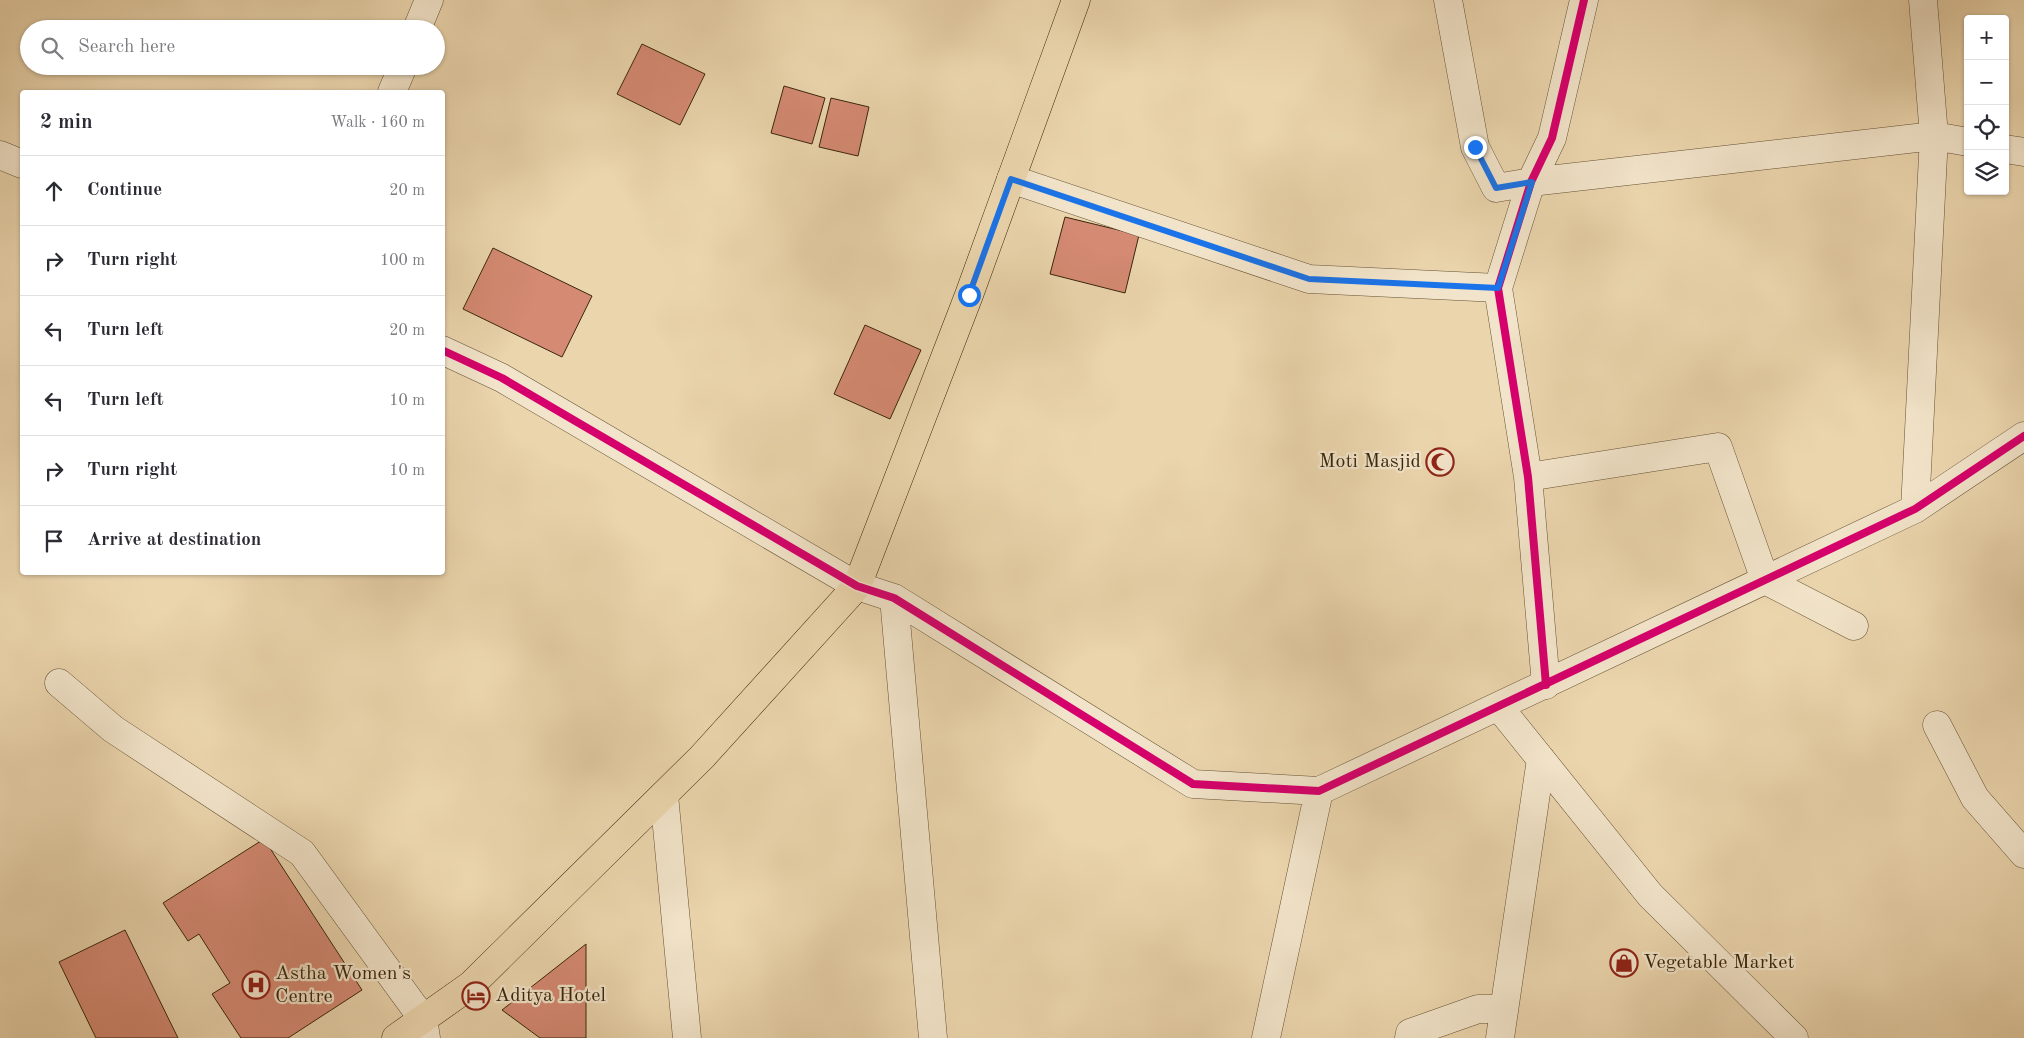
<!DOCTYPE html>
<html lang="en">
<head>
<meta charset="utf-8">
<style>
  body { margin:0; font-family:"Old Standard TT",serif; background:#f7f7f7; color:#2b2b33 }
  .controls { position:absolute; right:15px; top:15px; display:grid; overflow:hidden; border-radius:5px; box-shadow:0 1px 4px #0004 }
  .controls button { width:45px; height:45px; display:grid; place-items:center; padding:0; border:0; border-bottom:1px solid #e1e1e2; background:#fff; color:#2b2b33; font:25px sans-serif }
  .stop { position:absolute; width:15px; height:15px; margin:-11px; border:4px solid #1a73e8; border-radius:50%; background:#fff }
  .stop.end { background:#1a73e8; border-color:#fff; box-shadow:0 1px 5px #0008 }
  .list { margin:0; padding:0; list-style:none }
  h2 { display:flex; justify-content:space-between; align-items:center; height:65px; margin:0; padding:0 20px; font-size:21px }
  h2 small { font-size:16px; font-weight:400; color:#7c7c81 }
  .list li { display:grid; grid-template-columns:32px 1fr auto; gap:15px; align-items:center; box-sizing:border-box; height:70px; padding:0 20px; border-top:1px solid #e1e1e2 }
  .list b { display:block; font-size:19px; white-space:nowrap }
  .list em { font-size:16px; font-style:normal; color:#7c7c81 }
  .icon { flex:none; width:28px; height:28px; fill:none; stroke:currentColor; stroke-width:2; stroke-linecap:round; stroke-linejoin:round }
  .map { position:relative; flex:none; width:2024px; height:1038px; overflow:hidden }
  .search { position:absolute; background:#fff; box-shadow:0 1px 4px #0004; left:20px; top:20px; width:425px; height:55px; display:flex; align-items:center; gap:12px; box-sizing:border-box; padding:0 18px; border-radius:28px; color:#7c7c81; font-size:19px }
  .panel { position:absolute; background:#fff; box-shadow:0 1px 4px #0004; left:20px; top:90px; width:425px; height:485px; border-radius:5px }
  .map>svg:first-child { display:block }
  .building { fill:#d58a73; stroke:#38260b }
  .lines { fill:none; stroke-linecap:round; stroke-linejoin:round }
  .minor-casing { stroke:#655234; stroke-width:29 }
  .major-casing { stroke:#38260b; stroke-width:29 }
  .minor { stroke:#f2e4ca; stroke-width:28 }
  .major { stroke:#ebd5ad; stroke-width:28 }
  .cycleway-casing { stroke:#f2e4ca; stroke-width:11 }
  .cycleway { stroke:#d6006c; stroke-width:8 }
  .route { stroke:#1a73e8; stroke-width:6 }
  .labels { text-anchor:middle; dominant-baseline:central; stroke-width:4.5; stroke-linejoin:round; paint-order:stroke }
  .poi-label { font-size:20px; fill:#38260b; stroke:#f2e4ca; text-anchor:start }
</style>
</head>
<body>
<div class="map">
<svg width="2024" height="1038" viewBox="0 0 2024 1038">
  <rect width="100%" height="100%" fill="#ebd5ad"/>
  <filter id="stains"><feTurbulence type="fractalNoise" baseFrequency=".004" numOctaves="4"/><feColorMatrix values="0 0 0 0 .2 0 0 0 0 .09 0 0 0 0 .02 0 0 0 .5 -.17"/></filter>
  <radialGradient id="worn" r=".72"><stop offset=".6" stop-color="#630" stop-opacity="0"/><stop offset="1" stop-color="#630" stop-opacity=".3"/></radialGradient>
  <path class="building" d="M642,44L705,74L680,125L617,94Z
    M784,86L825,98L812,144L771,133Z
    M831,98L869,107L858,156L819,147Z
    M1065,217L1139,235L1125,293L1050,274Z
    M493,248L592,296L562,357L463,309Z
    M865,325L921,350L890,419L834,394Z
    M264,839L362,990L288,1038H241L212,994L230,983L199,934L188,941L163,903Z
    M125,930L178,1038H96L59,962Z
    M586,944V1038H540L502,1010Z"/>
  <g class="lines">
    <g class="minor-casing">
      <path id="minor" d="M1448,0L1475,147L1496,188L1531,182L1934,136L1968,142
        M417,29L429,0
        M392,92L403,66
        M2005,149L2024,152
        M0,155L22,164
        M1011,179L1309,279L1498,288
        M442,350L502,378L857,586L894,598L1193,784L1319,791L1915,509L2024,436
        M1528,477L1718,447L1765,580L1854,626
        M1915,509L1934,136L1923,0
        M894,598L933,1038
        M59,683L113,729L302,853L423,1019L426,1038
        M1546,685L1528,477L1498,288L1531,182L1552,138L1584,0
        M1499,707L1650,895L1794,1038
        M1937,725L1975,798L2024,854
        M664,795L687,1038
        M1266,1038L1319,791
        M1409,1038L1410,1033L1478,1009H1504
        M1500,1038L1541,759"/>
    </g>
    <g class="major-casing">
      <path id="major" d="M396,1038L471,985L702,757L857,586L969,295L1076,0"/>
    </g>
    <use href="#minor" class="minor"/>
    <use href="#major" class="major"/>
    <g class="cycleway-casing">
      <path id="cycleway" d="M442,350L502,378L857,586L894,598L1193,784L1319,791L1915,509L2024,436
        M1546,685L1528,477L1498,288L1531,182L1552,138L1584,0"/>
    </g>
    <use href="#cycleway" class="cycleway"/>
  </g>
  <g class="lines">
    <path class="route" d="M969,295L1011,179L1309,279L1498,288L1532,182L1496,188L1475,147"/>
  </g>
  <defs>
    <g id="mosque-ring" transform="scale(1.4375)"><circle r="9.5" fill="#f2e4ca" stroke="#8f2418" stroke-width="1.5"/><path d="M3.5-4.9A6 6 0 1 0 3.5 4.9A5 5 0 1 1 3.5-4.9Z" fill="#8f2418"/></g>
    <g id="shop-ring" transform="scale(1.4375)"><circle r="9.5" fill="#f2e4ca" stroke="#8f2418" stroke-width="1.5"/><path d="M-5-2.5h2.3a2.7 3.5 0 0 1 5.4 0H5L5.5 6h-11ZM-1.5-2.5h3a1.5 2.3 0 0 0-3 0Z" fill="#8f2418"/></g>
    <g id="hospital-ring" transform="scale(1.4375)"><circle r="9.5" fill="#f2e4ca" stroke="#8f2418" stroke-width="1.5"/><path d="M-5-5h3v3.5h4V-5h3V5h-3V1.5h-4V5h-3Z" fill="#8f2418"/></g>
    <g id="hotel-ring" transform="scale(1.4375)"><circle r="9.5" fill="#f2e4ca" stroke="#8f2418" stroke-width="1.5"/><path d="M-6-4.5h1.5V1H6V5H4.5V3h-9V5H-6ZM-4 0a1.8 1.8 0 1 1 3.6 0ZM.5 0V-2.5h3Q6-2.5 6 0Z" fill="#8f2418"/></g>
  </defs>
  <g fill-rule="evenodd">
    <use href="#mosque-ring" x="1440" y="462"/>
    <use href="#shop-ring" x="1624" y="963"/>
    <use href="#hospital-ring" x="256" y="985"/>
    <use href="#hotel-ring" x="476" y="996"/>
  </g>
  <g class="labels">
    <g class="poi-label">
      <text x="1421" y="462" text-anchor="end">Moti Masjid</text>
      <text x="1643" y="963">Vegetable Market</text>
      <text x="275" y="974">Astha Women's<tspan x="275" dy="23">Centre</tspan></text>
      <text x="495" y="996">Aditya Hotel</text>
    </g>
  </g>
  <rect width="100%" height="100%" filter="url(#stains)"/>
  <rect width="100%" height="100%" fill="url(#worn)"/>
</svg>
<div class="controls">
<button>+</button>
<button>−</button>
<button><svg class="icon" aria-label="locate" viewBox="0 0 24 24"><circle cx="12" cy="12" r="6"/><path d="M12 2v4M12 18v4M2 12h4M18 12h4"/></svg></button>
<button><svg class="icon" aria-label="layers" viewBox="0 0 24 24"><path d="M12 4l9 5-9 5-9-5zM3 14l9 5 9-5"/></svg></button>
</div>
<div class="stop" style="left:969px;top:295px"></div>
<div class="stop end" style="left:1475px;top:147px"></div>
<div class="search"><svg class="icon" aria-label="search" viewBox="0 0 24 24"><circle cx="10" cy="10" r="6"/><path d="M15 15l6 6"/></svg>Search here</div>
<section class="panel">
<h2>2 min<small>Walk · 160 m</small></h2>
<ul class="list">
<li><svg class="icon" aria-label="ahead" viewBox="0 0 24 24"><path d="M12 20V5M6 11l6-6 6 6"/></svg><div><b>Continue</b></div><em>20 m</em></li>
<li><svg class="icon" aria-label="right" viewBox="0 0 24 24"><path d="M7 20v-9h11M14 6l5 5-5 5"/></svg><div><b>Turn right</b></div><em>100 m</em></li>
<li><svg class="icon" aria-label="left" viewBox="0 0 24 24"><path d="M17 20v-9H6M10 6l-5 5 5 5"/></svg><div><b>Turn left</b></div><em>20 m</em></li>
<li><svg class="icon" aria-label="left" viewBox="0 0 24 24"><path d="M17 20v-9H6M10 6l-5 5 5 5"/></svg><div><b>Turn left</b></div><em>10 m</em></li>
<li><svg class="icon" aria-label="right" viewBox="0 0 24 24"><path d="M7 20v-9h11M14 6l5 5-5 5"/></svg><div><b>Turn right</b></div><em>10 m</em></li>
<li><svg class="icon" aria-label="arrive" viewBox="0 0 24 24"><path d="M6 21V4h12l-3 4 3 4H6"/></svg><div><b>Arrive at destination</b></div></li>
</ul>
</section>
</div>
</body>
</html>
